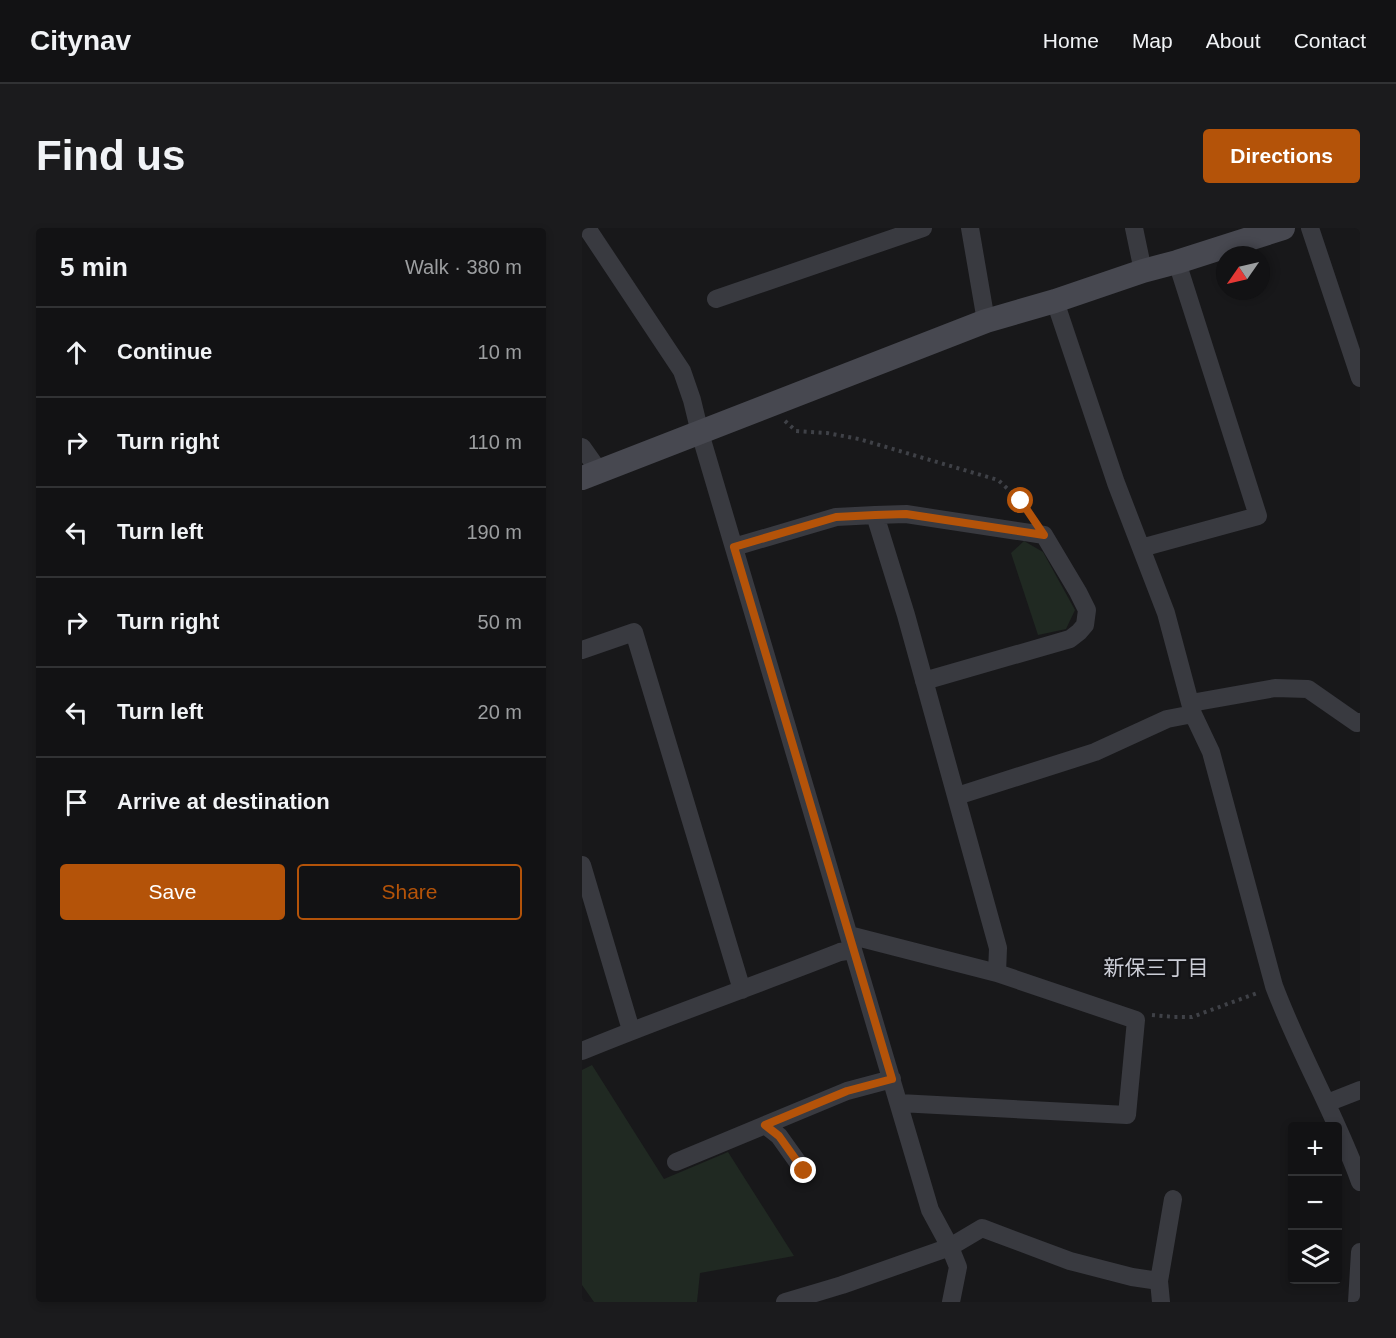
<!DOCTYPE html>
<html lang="en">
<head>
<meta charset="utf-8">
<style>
  body { margin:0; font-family:Arial,"Noto Sans JP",sans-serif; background:#1b1b1d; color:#f1f3f6 }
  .controls { position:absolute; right:18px; bottom:18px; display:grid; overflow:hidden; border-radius:6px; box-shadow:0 3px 9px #0003 }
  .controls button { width:54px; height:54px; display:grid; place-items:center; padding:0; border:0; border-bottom:2px solid #313234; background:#121214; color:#f1f3f6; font:30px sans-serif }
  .compass { position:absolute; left:634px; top:18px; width:54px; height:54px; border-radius:50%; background:#121214; box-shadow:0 3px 9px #0003; rotate:236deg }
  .stop { position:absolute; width:18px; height:18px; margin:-14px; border:4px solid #b45309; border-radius:50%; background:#fff }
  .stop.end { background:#b45309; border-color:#fff; box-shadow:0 2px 6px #0008 }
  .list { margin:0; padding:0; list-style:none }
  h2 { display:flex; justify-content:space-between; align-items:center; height:78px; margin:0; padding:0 24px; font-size:26px }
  h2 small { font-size:20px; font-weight:400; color:#9c9ea0 }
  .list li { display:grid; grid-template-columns:39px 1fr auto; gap:18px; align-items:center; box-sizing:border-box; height:90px; padding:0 24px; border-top:2px solid #313234 }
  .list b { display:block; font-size:22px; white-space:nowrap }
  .list em { font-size:20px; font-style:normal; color:#9c9ea0 }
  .actions { display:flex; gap:12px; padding:18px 24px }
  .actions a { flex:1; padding:14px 0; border:2px solid #b45309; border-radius:6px; text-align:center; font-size:21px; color:#b45309 }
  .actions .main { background:#b45309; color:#fff }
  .icon { flex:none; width:33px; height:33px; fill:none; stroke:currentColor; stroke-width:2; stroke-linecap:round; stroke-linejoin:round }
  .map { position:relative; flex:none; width:778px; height:1074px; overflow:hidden; border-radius:6px }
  header { display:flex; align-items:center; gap:36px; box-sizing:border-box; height:84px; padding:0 30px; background:#121214; border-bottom:2px solid #313234 }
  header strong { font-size:28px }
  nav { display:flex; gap:33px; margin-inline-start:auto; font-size:21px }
  .intro { display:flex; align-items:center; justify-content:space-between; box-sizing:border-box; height:144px; padding:0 36px }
  h1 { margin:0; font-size:42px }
  .button { padding:15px 27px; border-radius:6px; background:#b45309; color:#fff; font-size:21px; font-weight:700 }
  main { display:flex; gap:36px; padding:0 36px }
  aside { flex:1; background:#121214; border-radius:6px; box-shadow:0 3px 9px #0003 }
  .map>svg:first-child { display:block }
  .green { fill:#202922 }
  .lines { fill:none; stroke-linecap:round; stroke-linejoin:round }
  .path { stroke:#3f4147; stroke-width:4; stroke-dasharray:3 4.5; stroke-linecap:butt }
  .street { stroke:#393a40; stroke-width:18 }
  .secondary { stroke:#474850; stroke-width:24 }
  .route { stroke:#b45309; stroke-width:8 }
  .labels { text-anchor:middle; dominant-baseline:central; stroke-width:4.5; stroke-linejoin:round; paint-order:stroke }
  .neighbourhood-label { font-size:21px; fill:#cbcdd6; stroke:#131316 }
</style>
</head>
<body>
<header>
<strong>Citynav</strong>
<nav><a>Home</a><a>Map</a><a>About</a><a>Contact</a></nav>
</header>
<div class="intro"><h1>Find us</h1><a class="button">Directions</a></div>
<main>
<aside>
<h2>5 min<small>Walk · 380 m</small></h2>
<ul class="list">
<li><svg class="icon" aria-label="ahead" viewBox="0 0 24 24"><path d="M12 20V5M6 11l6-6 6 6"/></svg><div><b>Continue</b></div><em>10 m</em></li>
<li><svg class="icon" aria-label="right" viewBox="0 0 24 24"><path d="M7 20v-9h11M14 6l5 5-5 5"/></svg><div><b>Turn right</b></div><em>110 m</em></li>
<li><svg class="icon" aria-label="left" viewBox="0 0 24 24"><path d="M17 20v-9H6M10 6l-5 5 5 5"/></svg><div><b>Turn left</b></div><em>190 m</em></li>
<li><svg class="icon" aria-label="right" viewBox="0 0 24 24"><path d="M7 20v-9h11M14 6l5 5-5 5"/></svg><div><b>Turn right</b></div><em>50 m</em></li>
<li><svg class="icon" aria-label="left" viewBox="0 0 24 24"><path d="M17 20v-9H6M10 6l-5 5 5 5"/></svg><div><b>Turn left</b></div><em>20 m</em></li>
<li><svg class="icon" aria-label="arrive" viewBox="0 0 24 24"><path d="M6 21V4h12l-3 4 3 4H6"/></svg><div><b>Arrive at destination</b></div></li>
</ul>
<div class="actions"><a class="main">Save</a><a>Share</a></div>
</aside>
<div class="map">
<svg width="778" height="1074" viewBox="0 0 778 1074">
  <rect width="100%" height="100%" fill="#18181a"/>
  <path class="green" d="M442,313L461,324L493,382L484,401L456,407L429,325Z
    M10,837L82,951L146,924L212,1028L118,1045L115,1074H12L0,1057V842Z"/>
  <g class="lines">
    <path class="path" d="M203,193L214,203L245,205L277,211L416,252L439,273L448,286
      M570,787L592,789H610L678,764"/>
    <path class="street" d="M5,0L100,143L110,172L118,205L348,982L368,1019L376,1039L369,1074
      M388,0L404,93
      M552,0L561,43
      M728,0L778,150
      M134,71L341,0
      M473,73L534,255L584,385L611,486L629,524L692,758C717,825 754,887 778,954
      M0,219L17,243
      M293,287L324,286L462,307L496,364L505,382L503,397L497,404L488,411L342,453
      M152,319L254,289L293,287L324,387L416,720L415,745
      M559,320L676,288L595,34
      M0,422L52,404L160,762
      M609,475L693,460L726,461L775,495L778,494
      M375,568L513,524L585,491L611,486
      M0,637L49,802
      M267,707L415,745L554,792L545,887L317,875
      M0,823C85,788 172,758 258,724L271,722
      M745,875L778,862
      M183,897L197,908L222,943
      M94,934L265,863L310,851
      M577,1053L591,971
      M203,1074L260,1057L368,1019L400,1000L488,1033L550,1049L577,1053L579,1074
      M775,1074L778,1024"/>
    <path class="secondary" d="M0,250L404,93L473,73L561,43L595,34L701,0"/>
  </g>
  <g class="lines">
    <path class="route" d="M222,943L197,908L183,897L265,863L310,851L152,319L254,289L293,287L324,286L462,307L439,273"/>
  </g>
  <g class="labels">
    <g class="neighbourhood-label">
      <text x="574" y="739">新保三丁目</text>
    </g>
  </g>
</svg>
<div class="controls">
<button>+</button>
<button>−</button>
<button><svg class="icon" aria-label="layers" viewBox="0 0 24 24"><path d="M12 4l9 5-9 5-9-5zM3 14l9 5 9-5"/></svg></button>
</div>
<svg class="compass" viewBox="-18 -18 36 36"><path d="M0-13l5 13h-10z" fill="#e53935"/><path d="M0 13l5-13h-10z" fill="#9c9ea0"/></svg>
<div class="stop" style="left:439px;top:273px"></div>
<div class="stop end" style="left:222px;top:943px"></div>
</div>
</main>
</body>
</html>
